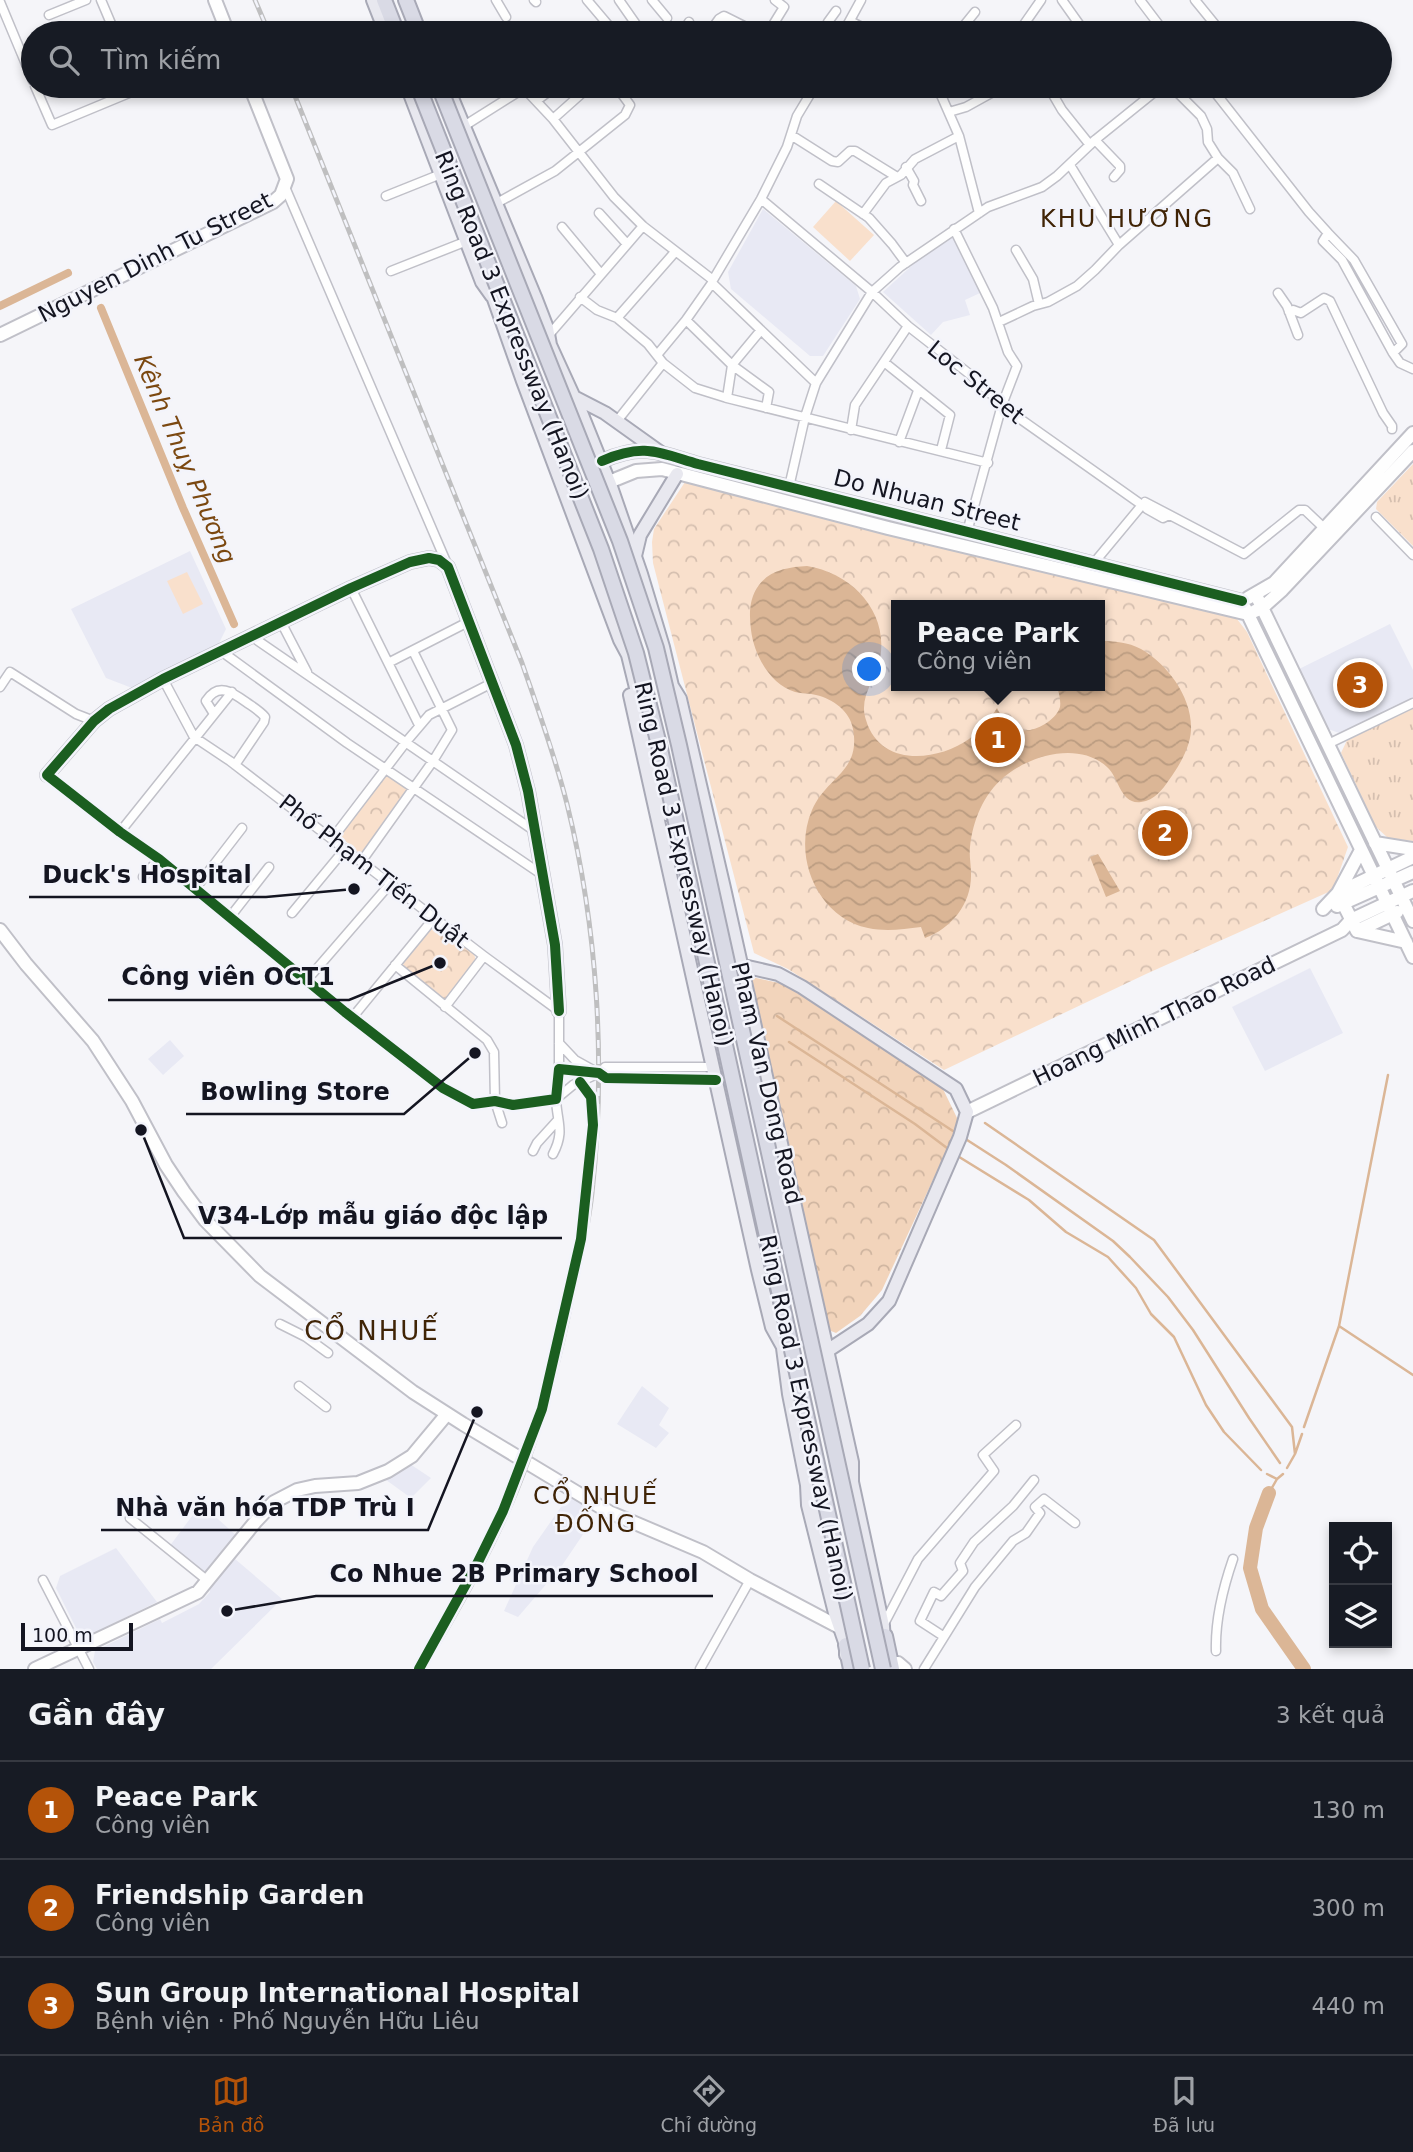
<!DOCTYPE html>
<html lang="vi">
<head>
<meta charset="utf-8">
<style>
  body { margin:0; font-family:"DejaVu Sans",sans-serif; background:#242831; color:#f1f3f6 }
  .controls { position:absolute; right:21px; bottom:21px; display:grid; overflow:hidden; border-radius:0px; box-shadow:0 4px 10px #0003 }
  .controls button { width:63px; height:63px; display:grid; place-items:center; padding:0; border:0; border-bottom:2px solid #363941; background:#171b24; color:#f1f3f6; font:35px sans-serif }
  .scale { position:absolute; left:21px; bottom:18px; width:112px; box-sizing:border-box; padding-left:7px; border:4px solid #141521; border-top:0; font-size:19px; line-height:24px; white-space:nowrap; color:#141521; -webkit-text-stroke:5px #f3f4fb; paint-order:stroke }
  .you { position:absolute; left:870px; top:670px; width:24px; height:24px; margin:-18px; border:5px solid #fff; border-radius:50%; background:#1a73e8; box-shadow:0 0 0 10px #1a73e833 }
  .badge { display:grid; place-items:center; width:46px; height:46px; border-radius:50%; background:#b45309; color:#fff; font-size:23px; font-weight:700 }
  .pin { position:absolute; translate:-50% -50%; border:4px solid #fff; box-shadow:0 2px 7px #0006 }
  .popup { position:absolute; left:891px; top:600px; width:214px; height:91px; box-sizing:border-box; display:grid; place-content:center; border-radius:0px; background:#171b24; filter:drop-shadow(0 2px 5px #0005); font-size:23px; white-space:nowrap; color:#9ea1a6 }
  .popup b { font-size:26px; color:#f1f3f6 }
  .popup::after { content:''; position:absolute; left:50%; top:100%; margin-left:-14px; border:14px solid transparent; border-top-color:#171b24 }
  .list { margin:0; padding:0; list-style:none }
  h2 { display:flex; justify-content:space-between; align-items:center; height:91px; margin:0; padding:0 28px; font-size:30px }
  h2 small { font-size:23px; font-weight:400; color:#9ea1a6 }
  .list li { display:grid; grid-template-columns:46px 1fr auto; gap:21px; align-items:center; box-sizing:border-box; height:98px; padding:0 28px; border-top:2px solid #363941 }
  .list b { display:block; font-size:26px; white-space:nowrap }
  .list p { margin:0; font-size:23px; white-space:nowrap; color:#9ea1a6 }
  .list em { font-size:23px; font-style:normal; color:#9ea1a6 }
  .icon { flex:none; width:38px; height:38px; fill:none; stroke:currentColor; stroke-width:2; stroke-linecap:round; stroke-linejoin:round }
  .map { position:relative; flex:none; width:1413px; height:1669px; overflow:hidden }
  .search { position:absolute; background:#171b24; box-shadow:0 4px 10px #0003; left:21px; right:21px; top:21px; height:77px; display:flex; align-items:center; gap:18px; box-sizing:border-box; padding:0 24px; border-radius:38px; color:#9ea1a6; font-size:26px }
  .sheet { height:385px; background:#171b24 }
  nav { display:flex; justify-content:space-around; align-items:center; box-sizing:border-box; height:98px; border-top:2px solid #363941; background:#171b24; font-size:19px; color:#9ea1a6 }
  nav a { display:grid; justify-items:center; gap:4px }
  nav .on { color:#b45309 }
  .map>svg:first-child { display:block }
  .built { fill:#e8e9f4 }
  .grass { fill:url(#grass-tufts) }
  .forest { fill:url(#forest-crowns) }
  .park { fill:url(#park-crowns); fill-rule:evenodd }
  .garden { fill:url(#garden-dots) }
  .pitch { fill:#f9e0cc }
  .water { fill:url(#water-waves) }
  .lines { fill:none; stroke-linecap:round; stroke-linejoin:round }
  .stream { stroke:#dbb696; stroke-width:2.5 }
  .canal { stroke:#dbb696; stroke-width:8 }
  .river { stroke:#dbb696; stroke-width:14 }
  .street-casing { stroke:#c0c0c8; stroke-width:11 }
  .secondary-casing { stroke:#c0c0c8; stroke-width:16 }
  .primary-casing { stroke:#a8a9b6; stroke-width:16 }
  .highway-casing { stroke:#a8a9b6; stroke-width:18 }
  .street { stroke:#fefefe; stroke-width:8 }
  .secondary { stroke:#fefefe; stroke-width:12 }
  .primary { stroke:#e8e8ef; stroke-width:12 }
  .highway { stroke:#d9dae5; stroke-width:14 }
  .rail-casing { stroke:#bfbfc0; stroke-width:5 }
  .rail { stroke:#f3f4fb; stroke-width:2.5; stroke-dasharray:8; stroke-linecap:butt }
  .highway-bridge-casing { stroke:#a8a9b6; stroke-width:18; stroke-linecap:butt }
  .highway-bridge { stroke:#d9dae5; stroke-width:14 }
  .cycleway-casing { stroke:#f3f4fb; stroke-width:15 }
  .cycleway { stroke:#1b5e20; stroke-width:10 }
  .labels { text-anchor:middle; dominant-baseline:central; stroke-width:5; stroke-linejoin:round; paint-order:stroke }
  .street-label { font-size:23px; fill:#141521; stroke:#f3f4fb }
  .neighbourhood-label { font-size:24px; letter-spacing:2px; fill:#402406; stroke:#f3f4fb }
  .water-label { font-size:24px; font-style:italic; fill:#7b4810; stroke:#f3f4fb }
  .quarter-label { font-size:26px; letter-spacing:2px; fill:#402406; stroke:#f3f4fb }
  .leader { fill:none; stroke:#141521; stroke-width:2.5 }
  .callout-dot { fill:#141521; stroke:#f3f4fb; stroke-width:2.5 }
  .callout-label { font-size:24px; text-anchor:middle; font-weight:bold; fill:#141521; stroke:#f3f4fb; stroke-width:5; stroke-linejoin:round; paint-order:stroke }
</style>
</head>
<body>
<div class="map">
<svg width="1413" height="1669" viewBox="0 0 1413 1669">
  <defs>
    <pattern id="grass-tufts" width="24" height="20" patternUnits="userSpaceOnUse" patternTransform="scale(1.75)"><rect width="24" height="20" fill="#f9e0cc"/><path d="M3 7l-1-3M5 7V3M7 7l1-3M15 17l-1-3M17 17v-4M19 17l1-3" fill="none" stroke="#d5bfaf"/></pattern>
    <pattern id="forest-crowns" width="20" height="18" patternUnits="userSpaceOnUse" patternTransform="scale(1.75)"><rect width="20" height="18" fill="#f2d4bb"/><path d="M2 6a3 3 0 1 1 6 0M12 15a3 3 0 1 1 6 0" fill="none" stroke="#cfb5a0"/></pattern>
    <pattern id="park-crowns" width="20" height="18" patternUnits="userSpaceOnUse" patternTransform="scale(1.75)"><rect width="20" height="18" fill="#f9e0cc"/><path d="M2 6a3 3 0 1 1 6 0M12 15a3 3 0 1 1 6 0" fill="none" stroke="#d5bfaf"/></pattern>
    <pattern id="garden-dots" width="8" height="8" patternUnits="userSpaceOnUse" patternTransform="scale(1.75)"><rect width="8" height="8" fill="#f9e0cc"/><path d="M2 2h.1M6 6h.1" fill="none" stroke="#d5bfaf" stroke-width="1.8" stroke-linecap="round"/></pattern>
    <pattern id="water-waves" width="16" height="10" patternUnits="userSpaceOnUse" patternTransform="scale(1.75)"><rect width="16" height="10" fill="#dbb696"/><path d="M0 5q4-4 8 0t8 0" fill="none" stroke="#bb9c81"/></pattern>
  </defs>
  <rect width="100%" height="100%" fill="#f5f5f9"/>
  <path class="built" d="M763,209L856,286L860,299L823,356H810L731,289L728,272Z
    M954,235L980,293L965,300L970,315L943,322L931,335L883,292L919,259Z
    M190,551L226,629L218,645L132,688L106,678L71,609Z
    M1390,624L1413,670V699L1342,734L1328,729L1299,669Z
    M1310,968L1343,1033L1265,1071L1232,1007Z
    M170,1040L184,1056L163,1075L148,1059Z
    M642,1386L669,1408L659,1425L669,1433L656,1448L617,1424Z
    M407,1462L431,1478L411,1498L382,1477Z
    M570,1494L591,1508L577,1527L584,1533L561,1567L518,1617L504,1611L533,1547Z
    M201,1504L237,1536L205,1576L169,1547Z
    M116,1548L157,1602L90,1635L77,1630L56,1588L60,1576Z
    M235,1559L282,1599L211,1669H97L93,1662L95,1651L160,1619L162,1623L199,1604L210,1592L209,1587Z"/>
  <path class="grass" d="M1413,464V546L1376,509L1377,502Z
    M1413,706V841L1388,838L1376,827L1341,753L1348,738Z"/>
  <path class="forest" d="M752,977L779,983L796,992L943,1089L958,1120L957,1128L882,1290L860,1316L836,1333L826,1329L750,978Z"/>
  <path class="park" d="M685,482L1237,619L1247,632L1348,847L1333,890L1146,974L944,1070L788,969L754,953L653,563L652,542L654,529ZM897,605H1100V686H897Z
    M386,772L410,788L361,855L339,835Z
    M435,926H439L474,953L476,962L446,999H441L404,968L403,964L430,927Z"/>
  <path class="garden" d="M1174,808C1177,823 1174,836 1178,852L1175,856L1152,843C1158,830 1159,813 1174,808Z"/>
  <path class="pitch" d="M836,201L874,235L850,261L813,227Z
    M187,572L203,604L183,614L167,581Z"/>
  <path class="water" d="M807,566C852,573 889,612 880,659C876,680 858,697 866,720C880,767 936,762 969,739C980,731 990,719 997,708C1007,729 1024,737 1045,724C1051,720 1058,714 1060,707C1061,701 1059,693 1057,686H1100V641C1114,641 1128,642 1141,649C1171,666 1199,707 1189,742C1185,756 1177,769 1169,780C1162,790 1155,800 1141,802C1120,805 1119,777 1107,767C1079,741 1030,755 1004,777C983,795 973,820 970,847C969,856 971,864 971,873C972,903 952,928 925,938L921,927C903,929 887,932 868,928C817,917 792,856 812,810C827,776 861,772 853,729C850,711 833,699 816,695C810,693 802,694 795,692C770,684 754,655 751,630C749,614 749,598 759,585C770,570 789,567 807,566Z
    M1098,854L1120,891L1106,897L1090,857Z"/>
  <g class="lines">
    <path class="stream" d="M777,1016L956,1133
      M789,1042L915,1124L951,1151
      M985,1123L1154,1240L1292,1427L1295,1454
      M964,1138L1006,1165L1113,1241L1130,1257L1168,1297L1193,1330L1249,1418L1280,1463
      M956,1155L1029,1200L1066,1232L1108,1257L1136,1288L1151,1314L1174,1337L1206,1405L1224,1432L1261,1470
      M1339,1326L1413,1375
      M1304,1427L1339,1326L1388,1075
      M1287,1468L1295,1454L1302,1434
      M1267,1474L1277,1479
      M1269,1493L1277,1479L1283,1474"/>
    <path class="canal" d="M0,306L68,273
      M101,308L183,508L234,624"/>
    <path class="river" d="M1269,1493L1256,1528L1250,1568L1262,1609L1304,1669"/>
    <g class="street-casing">
      <path id="street" d="M101,0L115,33
        M496,0L506,17
        M534,0L536,2
        M587,0L615,33
        M619,0L642,33
        M652,0L667,18
        M1062,0L1079,24
        M1140,0L1165,33
        M1195,0L1217,27
        M0,2L33,81
        M836,11L828,22L843,33
        M49,15L86,0
        M850,21L873,33
        M483,31L484,33
        M683,33L689,22
        M709,33L719,19L724,16L758,33
        M768,33L784,7L775,0
        M843,33L861,0
        M958,33L975,12
        M1018,33L1041,0
        M35,86L52,125L146,86
        M522,86L553,119L614,197L643,226L713,280
        M659,86L665,91L670,86
        M937,86L959,136L979,213
        M1048,86L1062,110L1090,145
        M1171,86L1201,116L1207,129L1208,142L1218,158L1233,173L1250,209
        M1210,86L1309,212L1328,233L1323,241L1342,260L1393,353L1400,363L1413,369
        M536,101L556,86
        M949,112L966,107L1004,86
        M553,119L590,86
        M464,126L526,87
        M791,135L832,161L838,162L850,151H855L897,177
        M1095,140L1120,166V170L1114,177
        M1070,165L1119,245
        M906,167L914,181L913,185L921,201
        M819,184L869,218L892,244L906,263
        M285,187L447,564
        M386,196L441,174
        M761,199L872,292L908,326L972,376L1009,411L1142,505L1093,564
        M495,204L555,171L625,115L630,105L619,90L622,86
        M599,213L627,244
        M863,214L886,183L901,175L915,159L959,136
        M562,227L601,274
        M954,229L993,308L1008,352L1017,366L1002,405L967,532
        M1328,233L1354,260L1402,344L1393,353
        M1016,250L1033,279L1039,304
        M391,271L467,241
        M713,280L761,199L787,147L797,116L815,86
        M713,280L712,283L816,383
        M1278,293L1287,306L1298,335
        M580,297L597,310L617,318L648,344L663,363L695,388L727,398L988,463
        M1289,312L1293,310L1301,313L1324,298L1330,301L1383,413L1392,426V429
        M617,318L675,252
        M686,320L732,365L769,392L766,408
        M999,322L1033,306L1048,302L1077,286L1095,270L1119,245L1218,158
        M548,336L643,226
        M657,355L686,320L712,283
        M884,362L950,415L941,450
        M727,398L732,365L761,330
        M617,421L663,363
        M851,430L855,405L908,326
        M899,442L918,391
        M789,487L805,417L816,383L872,292L900,267L988,207L1042,187L1057,176L1095,140L1162,86
        M1145,502L1244,554L1299,510H1305L1325,529
        M1147,509L1163,518L1169,515
        M1376,517L1413,555
        M351,588L419,725
        M281,622L307,672
        M251,636L536,832
        M221,651L347,743L544,876
        M390,662L470,621
        M163,679L194,737L230,761L484,956L559,1011V1069
        M0,687L10,672L76,714L94,721
        M214,714L206,701C218,682 232,692 246,702C253,707 260,711 265,717L264,722L235,765
        M1328,744L1413,703
        M47,775L120,832L159,859L345,1012L443,1088L473,1104L495,1101L513,1105L556,1099L559,1069L599,1073L606,1078L716,1080
        M120,832L232,692
        M332,839L406,742L429,715L492,683
        M361,862L433,761L452,730L413,651
        M143,877L159,859
        M195,889L242,828
        M292,913L345,849
        M230,917L269,867
        M395,965L487,1040L494,1052L495,1101L502,1123
        M307,980L390,884
        M445,1007L484,956
        M352,1018L434,918
        M559,1043L575,1060L593,1070
        M533,1151L537,1143L557,1121
        M553,1154C565,1131 557,1123 556,1099L573,1085L599,1073L605,1067H713
        M280,1324L306,1337L328,1353
        M299,1386L326,1407
        M130,1518L208,1581
        M43,1580L89,1669
        M883,1626L918,1559L994,1471L983,1455L1016,1425
        M943,1636L920,1621L934,1592L941,1596L963,1571L960,1563L974,1542L1013,1506L1034,1480
        M1216,1651C1215,1620 1223,1588 1233,1559
        M419,1669L477,1564L503,1511L542,1409L581,1239L593,1125L591,1097L580,1082
        M700,1669L750,1580
        M924,1669L975,1587L1013,1541L1026,1533L1040,1513L1035,1507L1044,1499L1075,1523"/>
    </g>
    <g class="secondary-casing">
      <path id="secondary" d="M215,0L228,33
        M0,335L273,202L281,195L287,179L250,86
        M602,461C643,443 657,452 698,464L1242,601
        M609,482L636,471L662,469L888,528L1248,614
        M1256,595L1413,921
        M1248,598L1274,583L1413,433
        M1245,608L1413,957
        M1255,611L1262,608L1282,590L1413,451
        M47,775L94,721L109,709L163,679L351,588L410,562L429,558L439,560L448,567L516,745L528,791L555,945L559,1011
        M1375,843L1413,849
        M1361,850L1338,893L1357,931L1406,942
        M1337,906L1413,872
        M1323,909L1338,893L1413,857
        M0,930L26,964L93,1041L132,1101L166,1165L184,1192L205,1220L260,1276L413,1392L463,1424L609,1512L703,1552L750,1580L839,1627
        M1357,931L1397,912
        M967,1112L1342,930L1351,920L1413,891
        M898,1663L905,1669
        M35,1669L198,1592L256,1521L274,1502L297,1490L315,1486L358,1483L388,1471L412,1456L447,1414"/>
    </g>
    <g class="primary-casing">
      <path id="primary" d="M373,0L386,33
        M407,86L482,282L492,296
        M447,86L535,297L547,328L550,345L582,415L611,487L641,574L663,647L672,686L680,699L724,888L852,1462V1482L883,1626L884,1643
        M491,281L494,299L523,381L620,640L628,655L667,814
        M574,397L605,413L661,453
        M635,556L640,535L677,474
        M630,695L758,1270L772,1327L782,1345
        M739,965L778,974L802,987L956,1089L967,1112L960,1137L889,1301L868,1324L827,1351
        M783,1326V1348L789,1394L807,1485L808,1505L835,1613L846,1645V1655
        M810,1491L817,1502L831,1560"/>
    </g>
    <g class="highway-casing">
      <path id="highway" d="M384,0L397,33
        M406,0L419,33
        M885,1636L892,1669
        M846,1645L851,1669"/>
    </g>
    <use href="#street" class="street"/>
    <use href="#secondary" class="secondary"/>
    <use href="#primary" class="primary"/>
    <use href="#highway" class="highway"/>
    <g class="rail-casing">
      <path id="rail" d="M255,0L269,33
        M291,86L522,663C538,709 555,756 567,804C598,929 606,1066 592,1193C588,1229 580,1263 572,1298C561,1353 547,1408 528,1461C502,1534 463,1603 423,1669"/>
    </g>
    <use href="#rail" class="rail"/>
    <g class="highway-bridge-casing">
      <path id="highway-bridge" d="M418,86L601,549L636,653L660,749L862,1669
        M439,86L620,541L656,648L679,745L883,1669"/>
    </g>
    <use href="#highway-bridge" class="highway-bridge"/>
    <g class="cycleway-casing">
      <path id="cycleway" d="M602,461C643,443 657,452 698,464L1242,601
        M559,1011L555,945L528,791L516,745L448,567L439,560L429,558L410,562L351,588L163,679L109,709L94,721L47,775L120,832L159,859L345,1012L443,1088L473,1104L495,1101L513,1105L556,1099L559,1069L599,1073L606,1078L716,1080
        M419,1669L477,1564L503,1511L542,1409L581,1239L593,1125L591,1097L580,1082"/>
    </g>
    <use href="#cycleway" class="cycleway"/>
  </g>
  <g class="labels">
    <g class="street-label">
      <text transform="translate(155 257) rotate(-27)">Nguyen Dinh Tu Street</text>
      <text transform="translate(512 325) rotate(68)">Ring Road 3 Expressway (Hanoi)</text>
      <text transform="translate(976 382) rotate(39)">Loc Street</text>
      <text transform="translate(927 500) rotate(14)">Do Nhuan Street</text>
      <text transform="translate(684 864) rotate(77)">Ring Road 3 Expressway (Hanoi)</text>
      <text transform="translate(374 871) rotate(38)">Phố Phạm Tiến Duật</text>
      <text transform="translate(1154 1021) rotate(-26)">Hoang Minh Thao Road</text>
      <text transform="translate(767 1083) rotate(77)">Pham Van Dong Road</text>
      <text transform="translate(806 1418) rotate(78)">Ring Road 3 Expressway (Hanoi)</text>
    </g>
    <g class="neighbourhood-label">
      <text x="1127" y="219">KHU HƯƠNG</text>
      <text x="596" y="1496">CỔ NHUẾ<tspan x="596" dy="28">ĐỐNG</tspan></text>
    </g>
    <g class="water-label">
      <text transform="translate(185 459) rotate(67)">Kênh Thuỵ Phương</text>
    </g>
    <g class="quarter-label">
      <text x="372" y="1331">CỔ NHUẾ</text>
    </g>
  </g>
  <path class="leader" d="M354 889L266 897H29M440 963L349 1000H108M475 1053L404 1114H186M141 1130L184 1238H562M477 1412L428 1530H101M227 1611L316 1596H713"/>
  <g class="callout-dot">
    <circle cx="354" cy="889" r="7"/>
    <circle cx="440" cy="963" r="7"/>
    <circle cx="475" cy="1053" r="7"/>
    <circle cx="141" cy="1130" r="7"/>
    <circle cx="477" cy="1412" r="7"/>
    <circle cx="227" cy="1611" r="7"/>
  </g>
  <g class="callout-label">
    <text x="147" y="883">Duck's Hospital</text>
    <text x="228" y="985">Công viên OCT1</text>
    <text x="295" y="1100">Bowling Store</text>
    <text x="373" y="1224">V34-Lớp mẫu giáo độc lập</text>
    <text x="265" y="1516">Nhà văn hóa TDP Trù I</text>
    <text x="514" y="1582">Co Nhue 2B Primary School</text>
  </g>
</svg>
<div class="controls">
<button><svg class="icon" aria-label="locate" viewBox="0 0 24 24"><circle cx="12" cy="12" r="6"/><path d="M12 2v4M12 18v4M2 12h4M18 12h4"/></svg></button>
<button><svg class="icon" aria-label="layers" viewBox="0 0 24 24"><path d="M12 4l9 5-9 5-9-5zM3 14l9 5 9-5"/></svg></button>
</div>
<div class="scale">100 m</div>
<div class="you"></div>
<div class="pin badge" style="left:998px;top:740px">1</div>
<div class="popup"><b>Peace Park</b>Công viên</div>
<div class="pin badge" style="left:1165px;top:833px">2</div>
<div class="pin badge" style="left:1360px;top:685px">3</div>
<div class="search"><svg class="icon" aria-label="search" viewBox="0 0 24 24"><circle cx="10" cy="10" r="6"/><path d="M15 15l6 6"/></svg>Tìm kiếm</div>
</div>
<section class="sheet">
<h2>Gần đây<small>3 kết quả</small></h2>
<ul class="list">
<li><span class="badge">1</span><div><b>Peace Park</b><p>Công viên</p></div><em>130 m</em></li>
<li><span class="badge">2</span><div><b>Friendship Garden</b><p>Công viên</p></div><em>300 m</em></li>
<li><span class="badge">3</span><div><b>Sun Group International Hospital</b><p>Bệnh viện · Phố Nguyễn Hữu Liêu</p></div><em>440 m</em></li>
</ul>
</section>
<nav>
<a class="on"><svg class="icon" aria-label="map" viewBox="0 0 24 24"><path d="M3 6l6-2 6 2 6-2v14l-6 2-6-2-6 2zM9 4v14M15 6v14"/></svg>Bản đồ</a>
<a><svg class="icon" aria-label="directions" viewBox="0 0 24 24"><path d="M12 3l9 9-9 9-9-9zM9 14v-3h6M13 9l2 2-2 2"/></svg>Chỉ đường</a>
<a><svg class="icon" aria-label="saved" viewBox="0 0 24 24"><path d="M7 4h10v16l-5-4-5 4z"/></svg>Đã lưu</a>
</nav>
</body>
</html>
